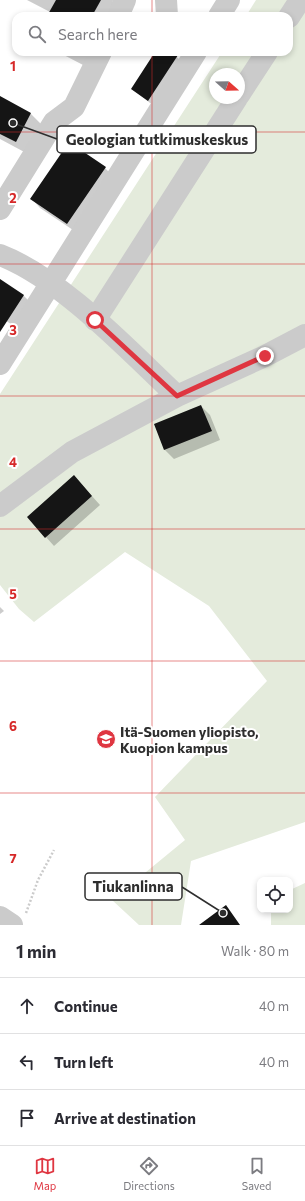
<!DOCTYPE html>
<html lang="en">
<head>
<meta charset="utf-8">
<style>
  body { margin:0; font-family:Commissioner,sans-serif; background:#f2f2f3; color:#2b2b33 }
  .controls { position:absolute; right:12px; bottom:12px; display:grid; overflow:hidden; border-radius:8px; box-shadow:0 2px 6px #0003 }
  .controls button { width:36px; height:36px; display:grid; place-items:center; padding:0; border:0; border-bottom:1px solid #e1e1e2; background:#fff; color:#2b2b33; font:20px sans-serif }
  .compass { position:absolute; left:209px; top:68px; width:36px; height:36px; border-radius:50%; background:#fff; box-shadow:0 2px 6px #0003; rotate:110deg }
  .stop { position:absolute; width:12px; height:12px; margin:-9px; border:3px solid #df3641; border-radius:50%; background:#fff }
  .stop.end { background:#df3641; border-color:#fff; box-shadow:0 1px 4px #0008 }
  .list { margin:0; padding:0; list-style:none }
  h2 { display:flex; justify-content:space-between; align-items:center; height:52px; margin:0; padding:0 16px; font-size:17px }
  h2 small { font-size:13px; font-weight:400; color:#7c7c81 }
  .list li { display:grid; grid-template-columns:26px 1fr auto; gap:12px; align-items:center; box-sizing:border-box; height:56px; padding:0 16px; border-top:1px solid #e1e1e2 }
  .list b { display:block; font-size:15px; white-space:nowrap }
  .list em { font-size:13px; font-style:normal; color:#7c7c81 }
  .icon { flex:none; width:22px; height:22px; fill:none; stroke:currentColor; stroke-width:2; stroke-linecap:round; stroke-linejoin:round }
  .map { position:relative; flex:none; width:305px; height:925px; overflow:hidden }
  .search { position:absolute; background:#fff; box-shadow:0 2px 6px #0003; left:12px; right:12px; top:12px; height:44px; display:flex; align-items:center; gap:10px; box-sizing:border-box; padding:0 14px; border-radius:12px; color:#7c7c81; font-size:15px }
  .sheet { height:220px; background:#fff }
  nav { display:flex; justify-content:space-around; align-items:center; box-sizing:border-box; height:56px; border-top:1px solid #e1e1e2; background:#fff; font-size:11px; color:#7c7c81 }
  nav a { display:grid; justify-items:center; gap:2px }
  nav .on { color:#df3641 }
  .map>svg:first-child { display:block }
  .green { fill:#e4ebdc; fill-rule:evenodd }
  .shadow { fill:#0003 }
  .building { fill:#151515 }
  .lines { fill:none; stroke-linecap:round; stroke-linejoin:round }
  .path { stroke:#cbcbcb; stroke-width:2.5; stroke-dasharray:2 2; stroke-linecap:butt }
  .minor { stroke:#cbcbcb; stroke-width:22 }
  .route { stroke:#df3641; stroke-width:5 }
  .grid { fill:none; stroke:#d62828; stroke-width:1; stroke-opacity:0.55 }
  .labels { text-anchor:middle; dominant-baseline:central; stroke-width:4; stroke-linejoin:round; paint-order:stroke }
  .poi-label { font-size:14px; font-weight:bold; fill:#2e2e2e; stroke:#fff; text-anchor:start }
  .grid-label { font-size:13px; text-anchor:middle; font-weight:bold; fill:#d62828; stroke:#fff; stroke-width:4; stroke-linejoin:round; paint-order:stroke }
  .leader { fill:none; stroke:#2e2e2e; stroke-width:1.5 }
  .callout-dot { fill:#2e2e2e; stroke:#fff; stroke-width:1.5 }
  .callout { fill:#fff; stroke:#2e2e2e; stroke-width:1.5 }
  .callout-label { font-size:15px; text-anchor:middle; font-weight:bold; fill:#2e2e2e }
</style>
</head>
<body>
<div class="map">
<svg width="305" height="925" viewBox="0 0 305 925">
  <rect width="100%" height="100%" fill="#fff"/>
  <path class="green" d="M256,0H305V822L191,861L181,925H139L112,900L185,840L155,797L267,681L209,606L125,552L34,622L19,609L0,585V394L222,52H289V16H246ZM215,74H239V98H215Z
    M305,883V925H271V910H290V890Z"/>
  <path class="shadow" d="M27,0H113L111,16H48L50,12Z
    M58,52H92L85,66Z
    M156,52H170L183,62L154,106L132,89Z
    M0,97L31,114L43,126L28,154L0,139Z
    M70,144L105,168L114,177L76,232L40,208L32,199Z
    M0,280L23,295L30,302L14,326L0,317Z
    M201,406L210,415L220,440L174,459L165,450L155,425Z
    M82,485L100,505L54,546L46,537Z
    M0,607L4,611L0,614Z"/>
  <path class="building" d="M56,0H101L92,16H47Z
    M155,52H180L148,101L131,89Z
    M0,96L31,113L16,142L0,134Z
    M69,142L106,167L67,224L30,199Z
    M0,279L24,295L0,332Z
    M201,405L212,431L164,450L154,424Z
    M74,475L92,496L45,538L27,517Z
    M226,905L240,925H199Z"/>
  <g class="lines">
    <path class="path" d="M26,913L38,880L54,850"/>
    <path class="minor" d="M166,0L167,16
      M118,16L125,0
      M219,16L229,0
      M289,17L300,0
      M239,95L267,52
      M0,209L54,122L74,107L101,52
      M0,255C62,279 128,350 177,396
      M95,320L237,98
      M0,364L196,52
      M0,506L72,452L177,396L265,356L305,335
      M0,917L12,925"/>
  </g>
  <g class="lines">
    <path class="route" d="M95,320L177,396L265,356"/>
  </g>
  <path class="grid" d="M152,0V16M152,52V925M0,132H305M0,264H305M0,396H305M0,529H305M0,661H305M0,793H305"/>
  <defs>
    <g id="university-disc" transform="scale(1)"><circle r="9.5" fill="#df3641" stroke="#fff"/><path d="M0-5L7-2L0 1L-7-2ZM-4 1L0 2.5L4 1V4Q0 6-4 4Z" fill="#fff"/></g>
  </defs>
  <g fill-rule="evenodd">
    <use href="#university-disc" x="106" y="739"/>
  </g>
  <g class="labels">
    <g class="poi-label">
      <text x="120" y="731">Itä-Suomen yliopisto,<tspan x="120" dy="16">Kuopion kampus</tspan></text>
    </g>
  </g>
  <g class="grid-label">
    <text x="13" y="71">1</text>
    <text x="13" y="203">2</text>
    <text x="13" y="335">3</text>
    <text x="13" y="467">4</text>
    <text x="13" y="599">5</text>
    <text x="13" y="731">6</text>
    <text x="13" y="863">7</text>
  </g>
  <path class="leader" d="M13 123L57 139M223 913L182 887"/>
  <g class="callout-dot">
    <circle cx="13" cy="123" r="4"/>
    <circle cx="223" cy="913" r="4"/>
  </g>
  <g class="callout">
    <rect x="57" y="126" width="199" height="27" rx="4"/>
    <rect x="85" y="873" width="97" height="27" rx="4"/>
  </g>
  <g class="callout-label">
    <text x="157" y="145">Geologian tutkimuskeskus</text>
    <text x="133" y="892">Tiukanlinna</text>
  </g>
</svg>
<div class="controls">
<button><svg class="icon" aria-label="locate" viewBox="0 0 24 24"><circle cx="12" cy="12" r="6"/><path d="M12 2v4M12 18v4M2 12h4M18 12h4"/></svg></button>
</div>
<svg class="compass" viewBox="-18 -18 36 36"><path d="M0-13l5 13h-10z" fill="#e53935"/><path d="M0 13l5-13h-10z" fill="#7c7c81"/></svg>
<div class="stop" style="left:95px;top:320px"></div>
<div class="stop end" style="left:265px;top:356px"></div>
<div class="search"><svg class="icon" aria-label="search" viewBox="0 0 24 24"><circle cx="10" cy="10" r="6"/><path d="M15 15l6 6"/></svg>Search here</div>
</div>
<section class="sheet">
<h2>1 min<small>Walk · 80 m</small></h2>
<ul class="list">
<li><svg class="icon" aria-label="ahead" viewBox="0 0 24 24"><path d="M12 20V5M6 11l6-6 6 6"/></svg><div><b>Continue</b></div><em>40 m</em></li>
<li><svg class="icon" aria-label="left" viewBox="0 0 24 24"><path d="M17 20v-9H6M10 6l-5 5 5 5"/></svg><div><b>Turn left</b></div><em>40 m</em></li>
<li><svg class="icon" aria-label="arrive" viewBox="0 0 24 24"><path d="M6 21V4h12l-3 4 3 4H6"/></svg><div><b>Arrive at destination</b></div></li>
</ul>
</section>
<nav>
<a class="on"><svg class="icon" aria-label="map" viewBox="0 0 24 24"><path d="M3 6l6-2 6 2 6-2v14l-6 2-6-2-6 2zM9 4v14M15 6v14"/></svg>Map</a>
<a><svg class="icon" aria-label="directions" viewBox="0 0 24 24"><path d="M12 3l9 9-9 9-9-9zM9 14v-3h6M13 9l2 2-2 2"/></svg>Directions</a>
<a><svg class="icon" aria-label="saved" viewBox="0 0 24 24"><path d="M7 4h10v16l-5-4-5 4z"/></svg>Saved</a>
</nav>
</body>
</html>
